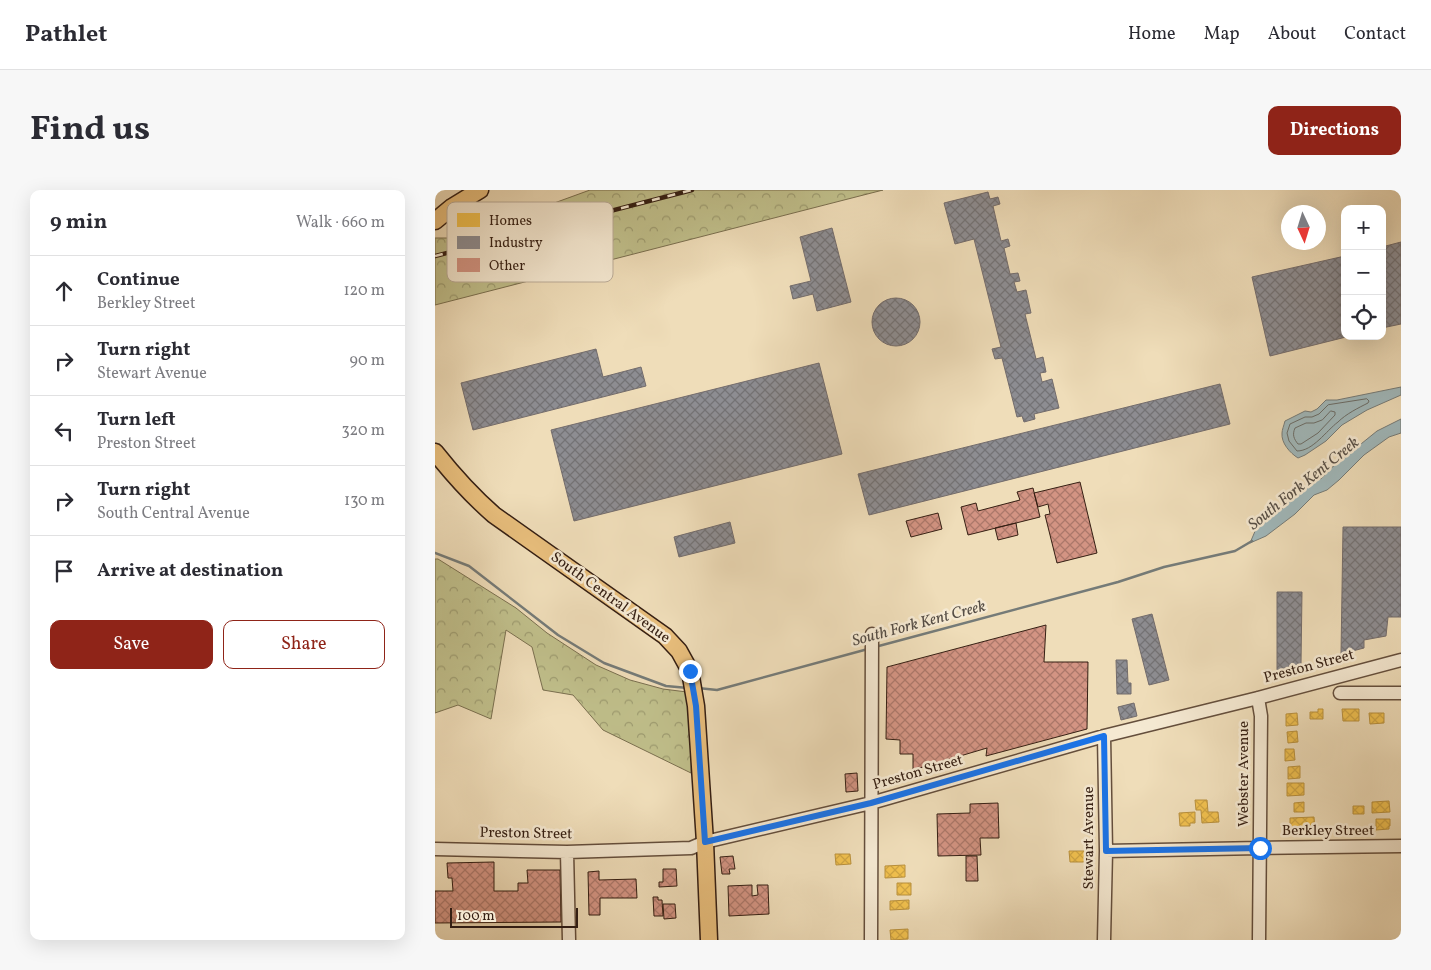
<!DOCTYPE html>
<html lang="en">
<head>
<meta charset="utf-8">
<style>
  body { margin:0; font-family:Vollkorn,serif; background:#f7f7f7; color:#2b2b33 }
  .controls { position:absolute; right:15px; top:15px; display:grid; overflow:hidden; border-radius:10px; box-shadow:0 5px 20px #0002 }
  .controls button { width:45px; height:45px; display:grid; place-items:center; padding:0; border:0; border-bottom:1px solid #e1e1e2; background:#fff; color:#2b2b33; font:25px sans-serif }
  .compass { position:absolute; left:846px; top:15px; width:45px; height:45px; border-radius:50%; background:#fff; box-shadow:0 5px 20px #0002; rotate:176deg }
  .scale { position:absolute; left:15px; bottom:12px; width:128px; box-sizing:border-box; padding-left:5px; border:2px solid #351f13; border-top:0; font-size:14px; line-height:18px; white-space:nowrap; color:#351f13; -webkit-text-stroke:4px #f5e9d2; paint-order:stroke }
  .stop { position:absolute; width:15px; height:15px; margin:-11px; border:4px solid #1a73e8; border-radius:50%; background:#fff }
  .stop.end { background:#1a73e8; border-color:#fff; box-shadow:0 1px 5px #0008 }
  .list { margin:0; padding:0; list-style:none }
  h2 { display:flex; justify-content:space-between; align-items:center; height:65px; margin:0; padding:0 20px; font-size:21px }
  h2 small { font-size:16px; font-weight:400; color:#7c7c81 }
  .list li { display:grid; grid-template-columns:32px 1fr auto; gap:15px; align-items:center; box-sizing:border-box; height:70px; padding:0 20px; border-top:1px solid #e1e1e2 }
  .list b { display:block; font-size:19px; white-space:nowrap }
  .list p { margin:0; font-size:16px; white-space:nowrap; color:#7c7c81 }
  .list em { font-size:16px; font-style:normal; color:#7c7c81 }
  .actions { display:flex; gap:10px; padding:15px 20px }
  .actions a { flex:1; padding:11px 0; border:1px solid #8f2418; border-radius:10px; text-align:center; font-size:18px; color:#8f2418 }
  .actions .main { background:#8f2418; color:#fff }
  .icon { flex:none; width:28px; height:28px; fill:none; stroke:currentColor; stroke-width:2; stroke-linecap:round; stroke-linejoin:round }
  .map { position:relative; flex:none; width:966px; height:750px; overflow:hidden; border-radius:10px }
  header { display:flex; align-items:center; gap:30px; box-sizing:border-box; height:70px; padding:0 25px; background:#fff; border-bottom:1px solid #e1e1e2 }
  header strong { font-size:24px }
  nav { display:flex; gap:28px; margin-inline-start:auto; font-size:18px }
  .intro { display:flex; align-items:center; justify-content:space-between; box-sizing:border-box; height:120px; padding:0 30px }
  h1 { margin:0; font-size:35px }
  .button { padding:12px 22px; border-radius:10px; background:#8f2418; color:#fff; font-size:18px; font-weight:700 }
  main { display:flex; gap:30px; padding:0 30px }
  aside { flex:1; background:#fff; border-radius:10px; box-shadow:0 5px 20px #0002 }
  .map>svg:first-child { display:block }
  .forest { fill:url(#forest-crowns); stroke:#7a6f4f }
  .water { fill:#a0b8bb; stroke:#757b78 }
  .homes { fill:url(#homes-cross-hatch); stroke:#b9903c }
  .industry { fill:url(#industry-cross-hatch); stroke:#736c6c }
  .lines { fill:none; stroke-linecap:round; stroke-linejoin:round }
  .shore { stroke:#6a6c67; stroke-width:1 }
  .stream { stroke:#757b78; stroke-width:2.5 }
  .building { fill:url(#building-cross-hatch); stroke:#351f13 }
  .minor-casing { stroke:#644e3c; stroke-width:15 }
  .major-casing { stroke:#351f13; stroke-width:19 }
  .minor { stroke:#f5e9d2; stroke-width:12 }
  .major { stroke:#e8be7c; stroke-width:16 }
  .rail-casing { stroke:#351f13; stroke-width:4.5 }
  .rail { stroke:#f5e9d2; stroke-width:2.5; stroke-dasharray:8; stroke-linecap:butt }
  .route { stroke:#1a73e8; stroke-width:6 }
  .labels { text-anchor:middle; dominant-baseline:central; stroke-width:5; stroke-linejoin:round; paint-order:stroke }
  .street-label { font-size:15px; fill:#351f13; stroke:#f5e9d2 }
  .water-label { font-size:16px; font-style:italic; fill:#554d45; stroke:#f5e9d2 }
  .key { fill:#f5e9d2; stroke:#bbac99; stroke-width:1 }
  .key-label { font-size:14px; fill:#351f13 }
</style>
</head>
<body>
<header>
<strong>Pathlet</strong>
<nav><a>Home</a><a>Map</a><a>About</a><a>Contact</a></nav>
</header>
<div class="intro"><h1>Find us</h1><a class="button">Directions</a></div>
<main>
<aside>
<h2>9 min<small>Walk · 660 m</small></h2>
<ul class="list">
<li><svg class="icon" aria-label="ahead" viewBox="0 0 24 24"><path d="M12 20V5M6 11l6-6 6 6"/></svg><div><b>Continue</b><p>Berkley Street</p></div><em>120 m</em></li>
<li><svg class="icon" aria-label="right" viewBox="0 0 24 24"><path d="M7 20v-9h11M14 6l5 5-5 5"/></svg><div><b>Turn right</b><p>Stewart Avenue</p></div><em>90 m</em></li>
<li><svg class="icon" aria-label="left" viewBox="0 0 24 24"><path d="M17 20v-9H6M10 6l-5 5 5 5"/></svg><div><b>Turn left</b><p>Preston Street</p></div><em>320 m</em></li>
<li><svg class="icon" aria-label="right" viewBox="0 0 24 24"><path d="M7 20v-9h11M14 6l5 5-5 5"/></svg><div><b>Turn right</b><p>South Central Avenue</p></div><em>130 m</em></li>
<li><svg class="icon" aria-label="arrive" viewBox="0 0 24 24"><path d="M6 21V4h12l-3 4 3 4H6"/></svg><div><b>Arrive at destination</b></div></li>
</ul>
<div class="actions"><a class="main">Save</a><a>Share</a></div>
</aside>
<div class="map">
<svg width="966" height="750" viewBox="0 0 966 750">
  <defs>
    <pattern id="forest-crowns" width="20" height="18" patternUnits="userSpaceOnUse" patternTransform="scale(1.25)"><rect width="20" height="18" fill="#c0bf8b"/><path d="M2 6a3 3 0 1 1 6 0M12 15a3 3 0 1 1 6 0" fill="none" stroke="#9d9b70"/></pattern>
    <pattern id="homes-cross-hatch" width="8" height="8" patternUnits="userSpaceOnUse" patternTransform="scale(1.25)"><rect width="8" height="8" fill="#f2c14e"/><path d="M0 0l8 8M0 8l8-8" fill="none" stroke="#d0a543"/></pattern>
    <pattern id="industry-cross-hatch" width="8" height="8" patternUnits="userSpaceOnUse" patternTransform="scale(1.25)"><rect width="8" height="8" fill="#8d8d92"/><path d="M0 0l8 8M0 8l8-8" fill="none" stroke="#747376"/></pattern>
    <pattern id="building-cross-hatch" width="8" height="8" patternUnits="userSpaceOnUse" patternTransform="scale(1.25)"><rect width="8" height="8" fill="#d39483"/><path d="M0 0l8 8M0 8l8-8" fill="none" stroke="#ac786a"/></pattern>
  </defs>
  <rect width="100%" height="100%" fill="#efddb9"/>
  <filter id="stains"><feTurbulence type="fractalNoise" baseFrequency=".004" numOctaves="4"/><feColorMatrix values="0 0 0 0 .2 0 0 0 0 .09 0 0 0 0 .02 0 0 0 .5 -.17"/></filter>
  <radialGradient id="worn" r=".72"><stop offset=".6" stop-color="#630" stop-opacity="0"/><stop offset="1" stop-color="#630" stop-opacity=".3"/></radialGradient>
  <path class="forest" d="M155,0H448L0,115V48H23Z
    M0,369H3L81,418L112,443L161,475L195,490L228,499L252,502L257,556L256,583L168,540L138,505L108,500L97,457L71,440L56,529L23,515L0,523Z"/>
  <path class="water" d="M966,197V205L932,220L907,235L891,251L870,265L863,268C855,263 846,253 847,243C847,240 849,235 850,231L870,221L876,222L882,219L891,210H902Z
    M966,229V243L954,247L929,265L904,290L892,300L879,305L860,324L831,346L815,353L821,339L847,319L867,298L887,288L895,279L942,241Z"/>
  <path class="homes" d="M883,519H888V529H875V522H883Z
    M907,519H924V531H908Z
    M862,523L863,535L851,536V524Z
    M934,523H949V533L935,534Z
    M862,541L863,552L853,553L852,542Z
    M850,559H859L860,570L850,571Z
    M865,576V588L853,589V577Z
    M852,593H869V605L852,606Z
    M760,610H772L773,622H783L784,632L767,633L766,620H761Z
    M954,611L955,622L937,623V612Z
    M869,612V622H859V613Z
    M918,616H929V624H918Z
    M760,622V633H755V636H745L744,623Z
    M879,627L880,640H855V628Z
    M941,629H955V636H954V639L941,640Z
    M634,661H652V672H635Z
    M400,664H415L416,674L401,675Z
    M470,675V687L450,688V676Z
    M462,693H476V705H462Z
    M474,710V719L455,720V711Z
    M473,739V749L456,750L455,740Z"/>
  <path class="industry" d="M553,2L555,9L563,7L565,14L558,16L566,51L573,49L575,56L569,58L575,84L583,83L585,91L579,92L582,102L591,100L596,123L590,124L601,169L608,167L611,182L605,183L607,192L617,189L624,218L599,224L600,229L589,232L587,226L582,227L567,168L560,169L557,159L566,157L539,49L520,54L509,13Z
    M397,38L416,112L382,121L378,104L358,109L355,96L376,91L365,47Z
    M966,52V134L947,138V57Z
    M910,66V146H915L835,166L817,87Z
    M437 132a24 24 0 1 1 48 0a24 24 0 1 1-48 0Z
    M161,159L168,187L206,177L211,196L38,240L26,193Z
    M384,173L407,264L139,331L116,240Z
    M785,194L795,234L434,325L423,284Z
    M295,332L300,353L244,367L239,347Z
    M908,337H966V427H953L951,446L929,450V458L906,464Z
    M842,402H867L866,474L842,480Z
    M717,424L734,490L714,495L697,429Z
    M681,470H692L693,493H696V504H682Z
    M699,513L702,526L686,530L683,517Z"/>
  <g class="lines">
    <path class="shore" d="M932,209L934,211L933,213C923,218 911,224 903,232C891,241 878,261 862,261L854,251L852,243L855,234L870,227H877L884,224L893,215Z
      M896,221L900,222V225L883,243L866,254H863C859,249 857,245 860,238L871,233H879L887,230Z"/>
    <path class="stream" d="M0,363L34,376L123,445L169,473L231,496L253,498
      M440,457L683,392L729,377L800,361L817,351
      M263,498L282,500L433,459"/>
  </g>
  <path class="building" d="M645,292L662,363L622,373L610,325L615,324L613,314L603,317L599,303Z
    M598,298L605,327L533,345L526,317L541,313L543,321L585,310L582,302Z
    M503,323L507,339L476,347L471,331Z
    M581,333L583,345L563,350L560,338Z
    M611,435L609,472H653L652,539L551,566L552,558L478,580V564H465V550L451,549L452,477Z
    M422,583L423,601L411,602L410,584Z
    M563,613L564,648H545L546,665L503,666L502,624L535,623V614Z
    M298,666L300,679H294L295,684H287L285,667Z
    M531,666H542L543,691H531Z
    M59,672V701H83V693H93L92,680H125L126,732L0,733V701H18L17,688H13L12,673Z
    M228,679H241L242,696L224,697V692H228Z
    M164,681V690L201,689L202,708H165V725H154L153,682Z
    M317,695V706L323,705L322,695H333L334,724L294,726L293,696Z
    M218,707H223V710H227L228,726H219Z
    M228,714H240L241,728L229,729Z"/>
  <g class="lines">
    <g class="minor-casing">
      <path id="minor" d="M905,503H966
        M823,508L826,526L824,750
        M0,659L132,662L256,658L270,652L436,613L669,546L823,508L966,470
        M671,661L825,658L966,656
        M132,662L134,750
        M436,750L437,444
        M669,750L671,661L669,546"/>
    </g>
    <g class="major-casing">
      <path id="major" d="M0,31L17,17L45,0
        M0,262C19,286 36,305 59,325L230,446L244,461L255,481L261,516L270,652L274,750"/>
    </g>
    <use href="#minor" class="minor"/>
    <use href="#major" class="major"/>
    <g class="rail-casing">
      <path id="rail" d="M0,66L257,0"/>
    </g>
    <use href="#rail" class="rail"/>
  </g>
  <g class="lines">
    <path class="route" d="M255,481L261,516L270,652L436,613L669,546L671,661L825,658"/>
  </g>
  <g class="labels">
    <g class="street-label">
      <text transform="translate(175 408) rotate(36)">South Central Avenue</text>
      <text transform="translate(874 477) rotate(-15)">Preston Street</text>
      <text transform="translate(483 583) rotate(-16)">Preston Street</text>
      <text transform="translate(809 584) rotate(-90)">Webster Avenue</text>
      <text x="893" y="641">Berkley Street</text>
      <text transform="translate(91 644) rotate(1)">Preston Street</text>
      <text transform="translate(654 648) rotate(-90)">Stewart Avenue</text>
    </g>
    <g class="water-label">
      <text transform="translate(869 294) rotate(-39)">South Fork Kent Creek</text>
      <text transform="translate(484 434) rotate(-15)">South Fork Kent Creek</text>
    </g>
  </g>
  <rect x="12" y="12" width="166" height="80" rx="8" class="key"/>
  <rect x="22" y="23" width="23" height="14" fill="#f2c14e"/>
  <rect x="22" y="46" width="23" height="13" fill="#8d8d92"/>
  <rect x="22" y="68" width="23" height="14" fill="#d39483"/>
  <g class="key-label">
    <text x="54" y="35">Homes</text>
    <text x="54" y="57">Industry</text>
    <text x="54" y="80">Other</text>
  </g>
  <rect width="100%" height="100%" filter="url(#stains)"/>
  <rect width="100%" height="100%" fill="url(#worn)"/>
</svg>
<div class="controls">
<button>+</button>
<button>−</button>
<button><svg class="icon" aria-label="locate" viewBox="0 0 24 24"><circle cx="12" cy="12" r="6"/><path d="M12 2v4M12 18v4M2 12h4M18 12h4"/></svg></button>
</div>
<svg class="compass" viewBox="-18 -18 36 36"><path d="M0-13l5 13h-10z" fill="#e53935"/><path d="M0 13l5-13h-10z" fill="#7c7c81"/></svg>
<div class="scale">100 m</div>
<div class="stop" style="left:825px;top:658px"></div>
<div class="stop end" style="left:255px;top:481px"></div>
</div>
</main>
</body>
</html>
